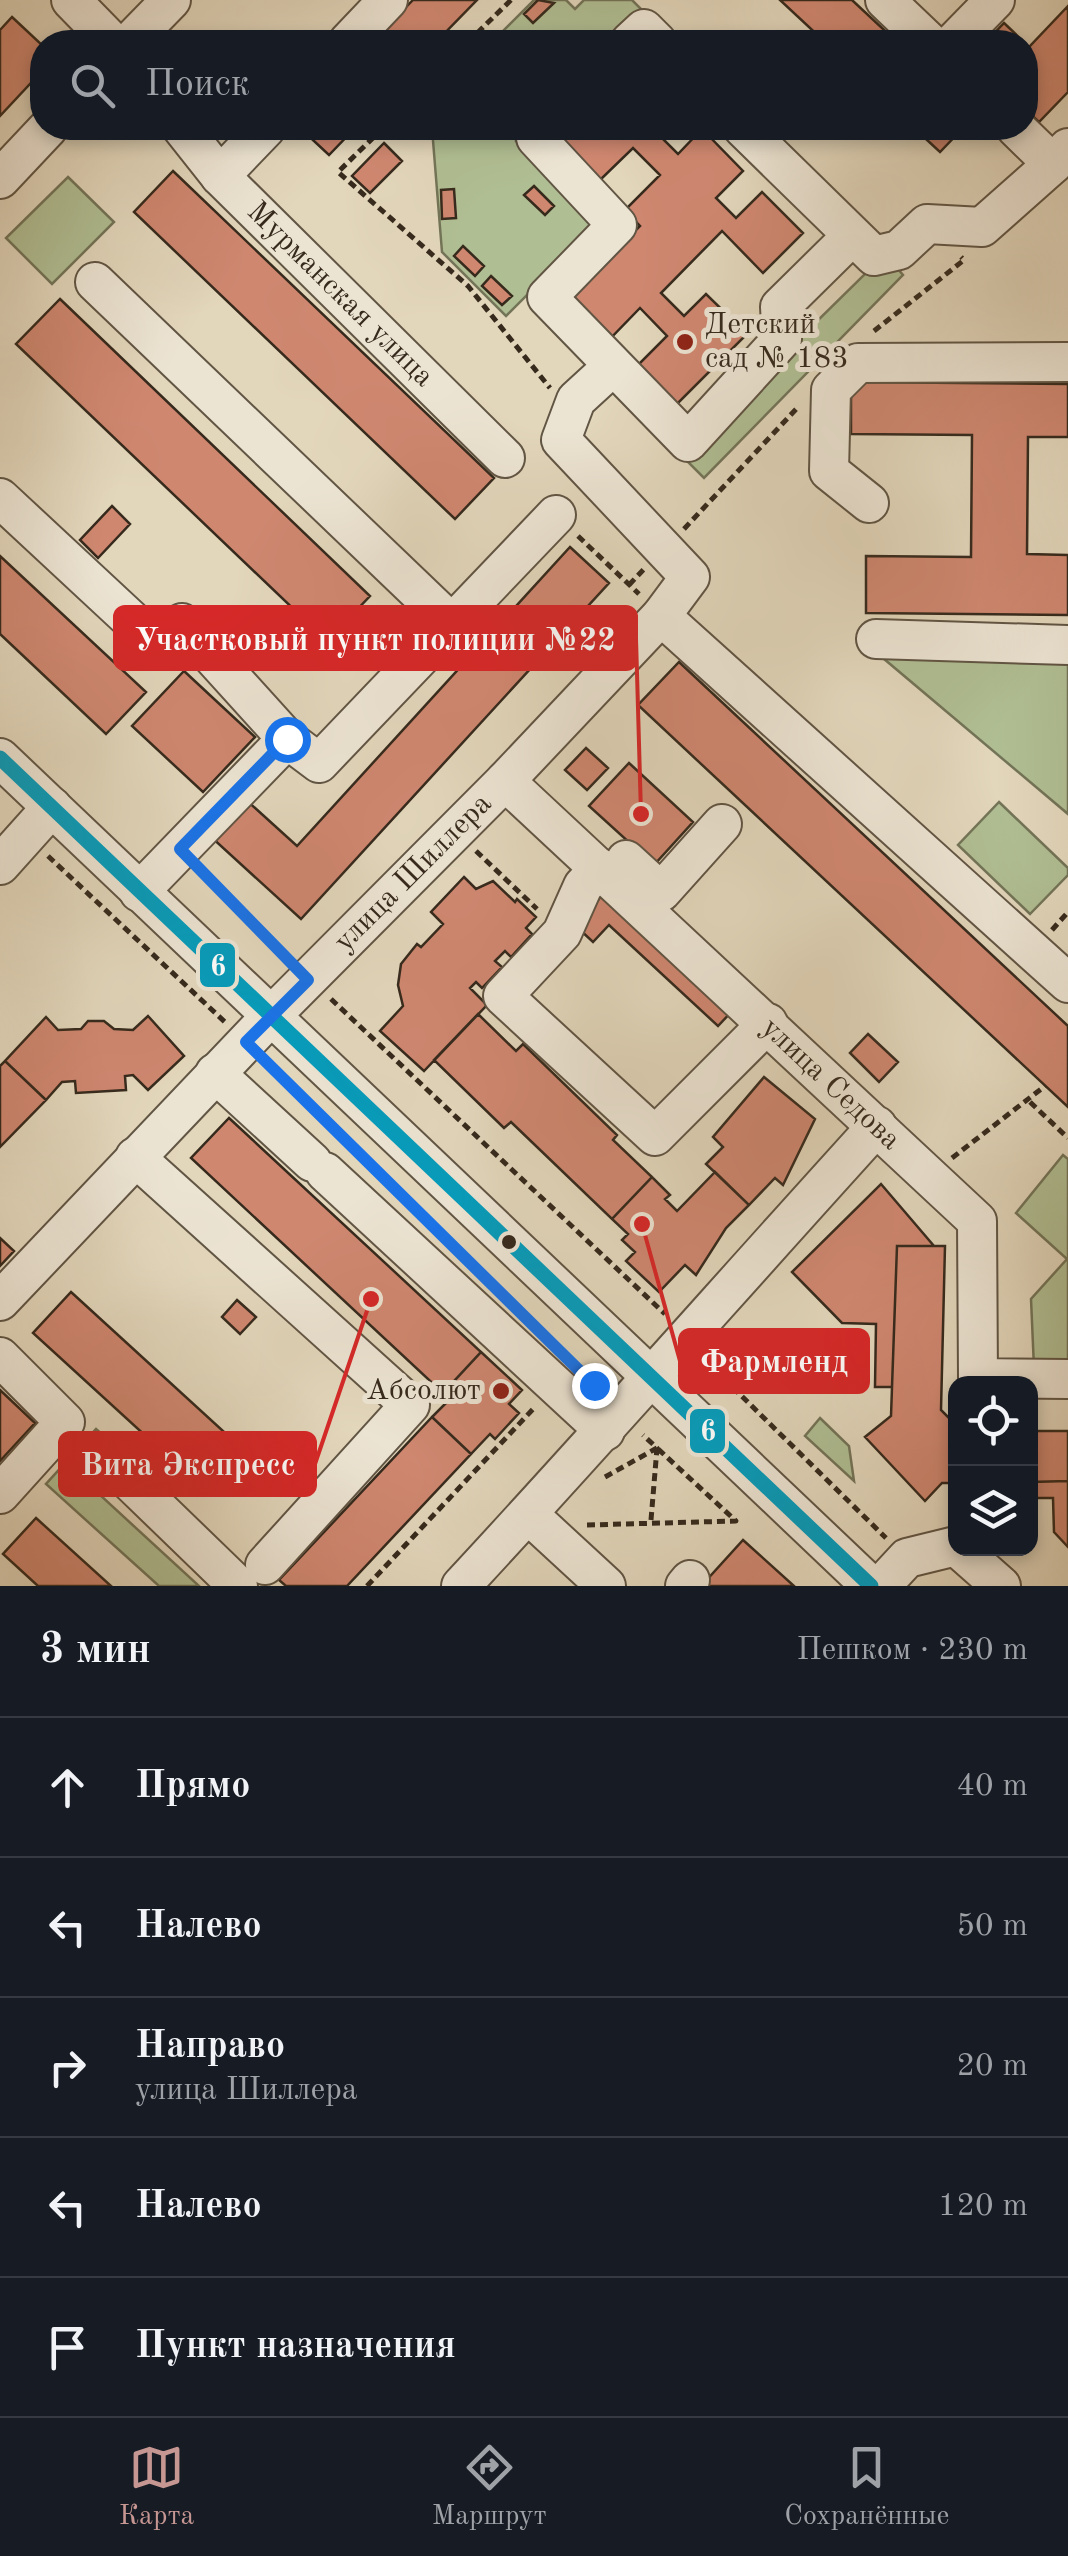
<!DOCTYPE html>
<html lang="ru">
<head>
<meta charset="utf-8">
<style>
  body { margin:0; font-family:"Old Standard TT",serif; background:#20242c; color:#f1f3f6 }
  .controls { position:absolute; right:30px; bottom:30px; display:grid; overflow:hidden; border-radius:20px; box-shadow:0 5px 15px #0003 }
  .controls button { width:90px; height:90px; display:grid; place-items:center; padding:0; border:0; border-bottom:2px solid #363941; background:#171b24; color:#f1f3f6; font:50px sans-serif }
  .stop { position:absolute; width:30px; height:30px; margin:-22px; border:8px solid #1a73e8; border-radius:50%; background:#fff }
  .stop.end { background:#1a73e8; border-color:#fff; box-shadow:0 2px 10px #0008 }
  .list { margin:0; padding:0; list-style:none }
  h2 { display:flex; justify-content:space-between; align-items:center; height:130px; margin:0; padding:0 40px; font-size:42px }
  h2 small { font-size:32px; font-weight:400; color:#9ea1a6 }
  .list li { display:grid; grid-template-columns:65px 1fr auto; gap:30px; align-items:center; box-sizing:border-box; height:140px; padding:0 40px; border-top:2px solid #363941 }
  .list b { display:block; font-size:38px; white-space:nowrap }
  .list p { margin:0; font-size:32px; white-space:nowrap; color:#9ea1a6 }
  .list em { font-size:32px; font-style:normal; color:#9ea1a6 }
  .icon { flex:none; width:55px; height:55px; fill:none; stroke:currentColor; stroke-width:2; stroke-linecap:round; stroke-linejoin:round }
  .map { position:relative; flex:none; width:1068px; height:1586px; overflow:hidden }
  .search { position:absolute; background:#171b24; box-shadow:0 5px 15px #0003; left:30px; right:30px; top:30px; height:110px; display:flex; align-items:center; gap:25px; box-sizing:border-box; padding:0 35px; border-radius:40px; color:#9ea1a6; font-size:38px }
  .sheet { height:830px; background:#171b24 }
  nav { display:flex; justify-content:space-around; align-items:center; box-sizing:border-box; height:140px; border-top:2px solid #363941; background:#171b24; font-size:28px; color:#9ea1a6 }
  nav a { display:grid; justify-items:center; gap:5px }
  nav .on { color:#c59692 }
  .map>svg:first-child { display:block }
  .green { fill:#b0be93; stroke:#737458; stroke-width:2.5 }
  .building { fill:#cf8770; stroke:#362a1d; stroke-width:2.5 }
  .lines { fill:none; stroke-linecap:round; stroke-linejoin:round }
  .minor-casing { stroke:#615544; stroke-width:42 }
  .path { stroke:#362a1d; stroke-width:5; stroke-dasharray:8 5; stroke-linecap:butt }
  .minor { stroke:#ece4d3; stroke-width:38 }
  .bus-1-casing { stroke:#ece4d3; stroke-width:22 }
  .bus-1 { stroke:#059cbc; stroke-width:15 }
  .route { stroke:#1a73e8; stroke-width:12 }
  .poi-dot { fill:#8f2418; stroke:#ece4d3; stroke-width:4 }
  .bus-dot { fill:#362a1d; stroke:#ece4d3; stroke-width:4 }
  .labels { text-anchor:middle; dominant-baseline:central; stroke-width:10; stroke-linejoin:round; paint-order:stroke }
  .street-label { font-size:30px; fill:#362a1d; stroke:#ece4d3 }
  .poi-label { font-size:30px; fill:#362a1d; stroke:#ece4d3; text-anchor:start }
  .leader { fill:none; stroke:#d62828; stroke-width:4 }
  .callout-dot { fill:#d62828; stroke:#ece4d3; stroke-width:4 }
  .callout { fill:#d62828; stroke:#d62828; stroke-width:4 }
  .callout-label { font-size:32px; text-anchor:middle; font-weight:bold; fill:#fff }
  .line-badge { stroke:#ece4d3; stroke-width:4 }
  .badge-label { font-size:28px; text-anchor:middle; font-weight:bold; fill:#fff }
</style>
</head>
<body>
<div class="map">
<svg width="1068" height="1586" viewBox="0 0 1068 1586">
  <rect width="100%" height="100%" fill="#e2d6bb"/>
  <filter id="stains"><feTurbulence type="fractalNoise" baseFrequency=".002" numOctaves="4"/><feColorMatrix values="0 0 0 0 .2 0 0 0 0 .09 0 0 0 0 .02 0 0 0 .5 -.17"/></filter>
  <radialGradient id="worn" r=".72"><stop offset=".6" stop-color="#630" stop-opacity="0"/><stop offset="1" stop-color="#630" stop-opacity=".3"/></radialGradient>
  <path class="green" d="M534,0H566L575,9L584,0H632L644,12L613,42H492Z
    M432,128H529L516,141L599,223L506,316L442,252Z
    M68,177L114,222L52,284L6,238Z
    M891,261L903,275L704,478L681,455L871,268Z
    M877,653L1068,659V814Z
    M999,802L1068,868V875L1030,914L958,845Z
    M1063,1155L1068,1159V1369L1034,1368L1031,1299L1067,1259L1016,1213Z
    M820,1418L849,1446L854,1481L805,1436Z
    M96,1429L118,1448L87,1483L199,1586H159L46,1484Z"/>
  <path class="building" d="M413,0H477L436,42H372Z
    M538,0L554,3L533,23L524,14Z
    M780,0H852L897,42H825Z
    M1068,6V92L1039,122L1026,110V44L1029,47Z
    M12,17L42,45V71L0,116V30Z
    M1004,23L1024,42H986Z
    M300,128H355L329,155Z
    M572,128H652L678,154L702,129L743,171L716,198L736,218L762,192L803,233L763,273L722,231L661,293L684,316L706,294L747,334L672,409L633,370L667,336L640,308L605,344L564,302L640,226L625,210L660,175L633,148L597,183L556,143Z
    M914,128H963L940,152Z
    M384,143L402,161L370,193L352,176Z
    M173,171L494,478L455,519L134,212Z
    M534,186L554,206L545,215L524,195Z
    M454,189L456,218L442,219L441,190Z
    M463,246L484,266L475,276L454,256Z
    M491,276L512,296L502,305L482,286Z
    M60,299L370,596L327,641L16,344Z
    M851,382L1068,384V437H1028L1027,554L1068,555V615L866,613V556L971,557L972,435L851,434Z
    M112,506L130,524L98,558L80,540Z
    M570,547L609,583L301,919L210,836L244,798L297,846Z
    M0,556L146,692L106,734L0,634Z
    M679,662L1068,1026V1107L638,705Z
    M184,671L255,737L203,792L132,726Z
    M586,748L608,768L587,790L565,770Z
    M629,763L693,822L654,865L589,806Z
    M464,877L476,889L493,881L515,902L517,899L536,917L526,928L532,934L511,957L505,951L495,961L502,967L482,988L476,982L470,988L487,1005L424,1071L380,1031L403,1006L398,985L401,964L417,944L421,947L443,924L431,912Z
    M606,889L735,1008L718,1026L609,925L593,942L578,928Z
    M478,1014L516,1051L523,1044L617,1135L613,1140L652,1177L612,1219L511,1122L504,1128L434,1060Z
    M148,1016L184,1056L148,1090L133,1075L125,1076L126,1090L76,1093L75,1081L62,1082L46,1100L5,1061L46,1017L58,1030L81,1029L88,1021H104L114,1029L133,1030Z
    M868,1034L898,1062L879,1082L850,1053Z
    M5,1061L46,1100L0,1147V1066Z
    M764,1077L815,1119L783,1185L775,1178L749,1205L706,1164L723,1147L713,1137Z
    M229,1118L481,1352L443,1393L191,1158Z
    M715,1172L749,1205L726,1228L696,1275L685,1265L659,1292L626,1261L635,1252L622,1240L628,1234L612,1219L652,1177L670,1195L665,1199L677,1211Z
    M881,1184L934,1246H897L892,1387H875L876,1324L842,1323L792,1272Z
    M0,1238L14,1251L0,1266Z
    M897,1246H945L941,1410L956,1425V1483H942L925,1501L865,1437L891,1416Z
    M71,1292L234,1441L196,1482L33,1333Z
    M237,1300L256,1317L240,1334L222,1317Z
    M481,1352L522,1390L509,1404L519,1413L495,1439L490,1434L471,1454L432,1417L450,1399L443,1393Z
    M0,1390L35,1423L0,1461Z
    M432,1417L471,1454L347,1586H286L279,1580Z
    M1030,1431H1068V1481L1030,1482Z
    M1068,1481V1547L1054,1532L1053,1498H1030V1482Z
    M36,1518L111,1586H38L3,1554Z
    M743,1540L794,1586H707L704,1583Z"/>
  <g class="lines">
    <g class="minor-casing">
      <g id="minor">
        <path d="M71,0L112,42"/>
        <path d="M885,0L929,42"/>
        <path d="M130,42L171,0"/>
        <path d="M348,42L388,0"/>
        <path d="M630,42L644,29L657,42"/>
        <path d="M954,42L995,0"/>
        <path id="s1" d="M182,128L220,176L505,458"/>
        <path d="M546,128L536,138L617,225L547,297L688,442L782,339L780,307L852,236"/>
        <path d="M743,128L874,256L899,250L927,224L982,227L1053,164"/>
        <path d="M1016,128L1053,164L1068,148"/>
        <path d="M220,176L266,128"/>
        <path d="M0,179L48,128"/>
        <path d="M95,282L452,624"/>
        <path d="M0,498L158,645L182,623L287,739L319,763L556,515"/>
        <path d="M869,503L829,471L831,390L858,363L1068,362"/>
        <path d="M661,616L1068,983"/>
        <path d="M876,639L1068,645"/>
        <path d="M0,758L871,1586"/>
        <path id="s2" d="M505,781L977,1221L978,1378L1068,1379"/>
        <path d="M626,860L661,892L722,824"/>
        <path d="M0,865L52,807"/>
        <path d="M600,868L583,886L562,933L503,996L655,1136L768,1023"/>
        <path d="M139,892L287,739"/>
        <path d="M215,1073L312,1162"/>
        <path d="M135,1157L410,1405L265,1565"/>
        <path d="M325,1172L605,1431"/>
        <path id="s3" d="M0,1301L271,1016L505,781L661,616L690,577L561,440L576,400L612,367"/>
        <path d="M0,1357L65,1422L0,1494"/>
        <path d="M112,1464L238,1586"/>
        <path d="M528,1514L606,1586"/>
        <path d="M958,1548L1001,1586"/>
        <path d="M461,1586C602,1434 738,1279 877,1126"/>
        <path d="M685,1586L690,1580"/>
        <path d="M881,1586L907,1558L956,1546"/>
      </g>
    </g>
    <path class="path" d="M468,42L511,0
      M383,128L338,172L468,286L550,388
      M874,331L964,260L961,257
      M684,529L799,406
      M578,536L639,594
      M629,585L644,569
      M476,851L537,909
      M48,856L226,1023
      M203,872L286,958
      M1052,930L1068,912
      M331,999L665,1314
      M266,1062L386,1181
      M1030,1102L1068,1138
      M952,1158L1045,1086
      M705,1360L886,1538
      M605,1477L657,1448L643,1435
      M651,1520L657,1448
      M587,1525L736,1521L657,1448
      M367,1586L535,1407"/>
    <use href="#minor" class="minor"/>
    <g class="bus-1-casing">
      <path id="bus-1" d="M0,758L871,1586"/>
    </g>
    <use href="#bus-1" class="bus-1"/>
  </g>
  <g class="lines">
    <path class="route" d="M287,739L180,849L308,980L246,1042L594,1385"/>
  </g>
  <g class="poi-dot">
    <circle cx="685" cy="342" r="10"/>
    <circle cx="501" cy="1391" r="10"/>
  </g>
  <circle class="bus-dot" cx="509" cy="1242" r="9"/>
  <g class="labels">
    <g class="street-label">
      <text stroke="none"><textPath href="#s1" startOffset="230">Мурманская улица</textPath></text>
      <text stroke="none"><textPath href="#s3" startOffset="595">улица Шиллера</textPath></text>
      <text stroke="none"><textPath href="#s2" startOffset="445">улица Седова</textPath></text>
    </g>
    <g class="poi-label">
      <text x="705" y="325">Детский<tspan x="705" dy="34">сад № 183</tspan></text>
      <text x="481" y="1391" text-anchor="end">Абсолют</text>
    </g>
  </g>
  <path class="leader" d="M641 814L636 638M642 1224L680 1361M371 1299L315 1464"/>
  <g class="callout-dot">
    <circle cx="641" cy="814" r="10"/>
    <circle cx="642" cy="1224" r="10"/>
    <circle cx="371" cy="1299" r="10"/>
  </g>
  <g class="callout">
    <rect x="115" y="607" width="521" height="62" rx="10"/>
    <rect x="680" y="1330" width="188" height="62" rx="10"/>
    <rect x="60" y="1433" width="255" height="62" rx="10"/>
  </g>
  <g class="callout-label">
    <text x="375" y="650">Участковый пункт полиции №22</text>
    <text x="774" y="1372">Фармленд</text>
    <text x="188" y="1475">Вита Экспресс</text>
  </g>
  <g class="line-badge">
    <rect x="198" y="941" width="39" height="48" rx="10" fill="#059cbc"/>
    <rect x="688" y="1407" width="39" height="48" rx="10" fill="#059cbc"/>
  </g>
  <g class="badge-label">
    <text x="218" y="975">6</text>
    <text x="708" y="1440">6</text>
  </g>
  <rect width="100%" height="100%" filter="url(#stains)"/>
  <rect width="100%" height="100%" fill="url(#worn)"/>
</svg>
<div class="controls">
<button><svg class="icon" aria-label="locate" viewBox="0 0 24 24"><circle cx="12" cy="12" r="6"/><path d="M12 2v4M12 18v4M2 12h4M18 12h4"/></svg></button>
<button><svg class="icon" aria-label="layers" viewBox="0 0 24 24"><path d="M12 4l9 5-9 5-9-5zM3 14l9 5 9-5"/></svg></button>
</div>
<div class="stop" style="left:287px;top:739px"></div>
<div class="stop end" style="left:594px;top:1385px"></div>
<div class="search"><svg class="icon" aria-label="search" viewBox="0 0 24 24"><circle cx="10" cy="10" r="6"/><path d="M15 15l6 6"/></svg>Поиск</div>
</div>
<section class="sheet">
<h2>3 мин<small>Пешком · 230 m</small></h2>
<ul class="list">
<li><svg class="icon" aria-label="ahead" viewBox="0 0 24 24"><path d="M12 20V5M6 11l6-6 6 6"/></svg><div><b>Прямо</b></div><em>40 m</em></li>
<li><svg class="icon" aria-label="left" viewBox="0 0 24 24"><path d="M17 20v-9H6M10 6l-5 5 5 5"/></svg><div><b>Налево</b></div><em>50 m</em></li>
<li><svg class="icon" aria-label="right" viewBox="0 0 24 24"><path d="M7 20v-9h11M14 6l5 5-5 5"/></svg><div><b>Направо</b><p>улица Шиллера</p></div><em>20 m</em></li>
<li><svg class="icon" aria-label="left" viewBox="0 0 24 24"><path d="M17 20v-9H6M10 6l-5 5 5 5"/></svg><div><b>Налево</b></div><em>120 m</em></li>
<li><svg class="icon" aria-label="arrive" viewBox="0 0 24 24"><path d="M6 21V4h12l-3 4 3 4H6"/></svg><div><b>Пункт назначения</b></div></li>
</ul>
</section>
<nav>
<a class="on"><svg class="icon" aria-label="map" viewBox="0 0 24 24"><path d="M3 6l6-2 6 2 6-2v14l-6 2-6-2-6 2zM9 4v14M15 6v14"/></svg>Карта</a>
<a><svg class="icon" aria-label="directions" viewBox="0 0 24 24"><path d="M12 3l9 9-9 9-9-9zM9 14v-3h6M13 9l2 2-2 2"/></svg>Маршрут</a>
<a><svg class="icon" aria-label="saved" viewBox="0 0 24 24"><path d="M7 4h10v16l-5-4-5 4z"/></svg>Сохранённые</a>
</nav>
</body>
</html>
